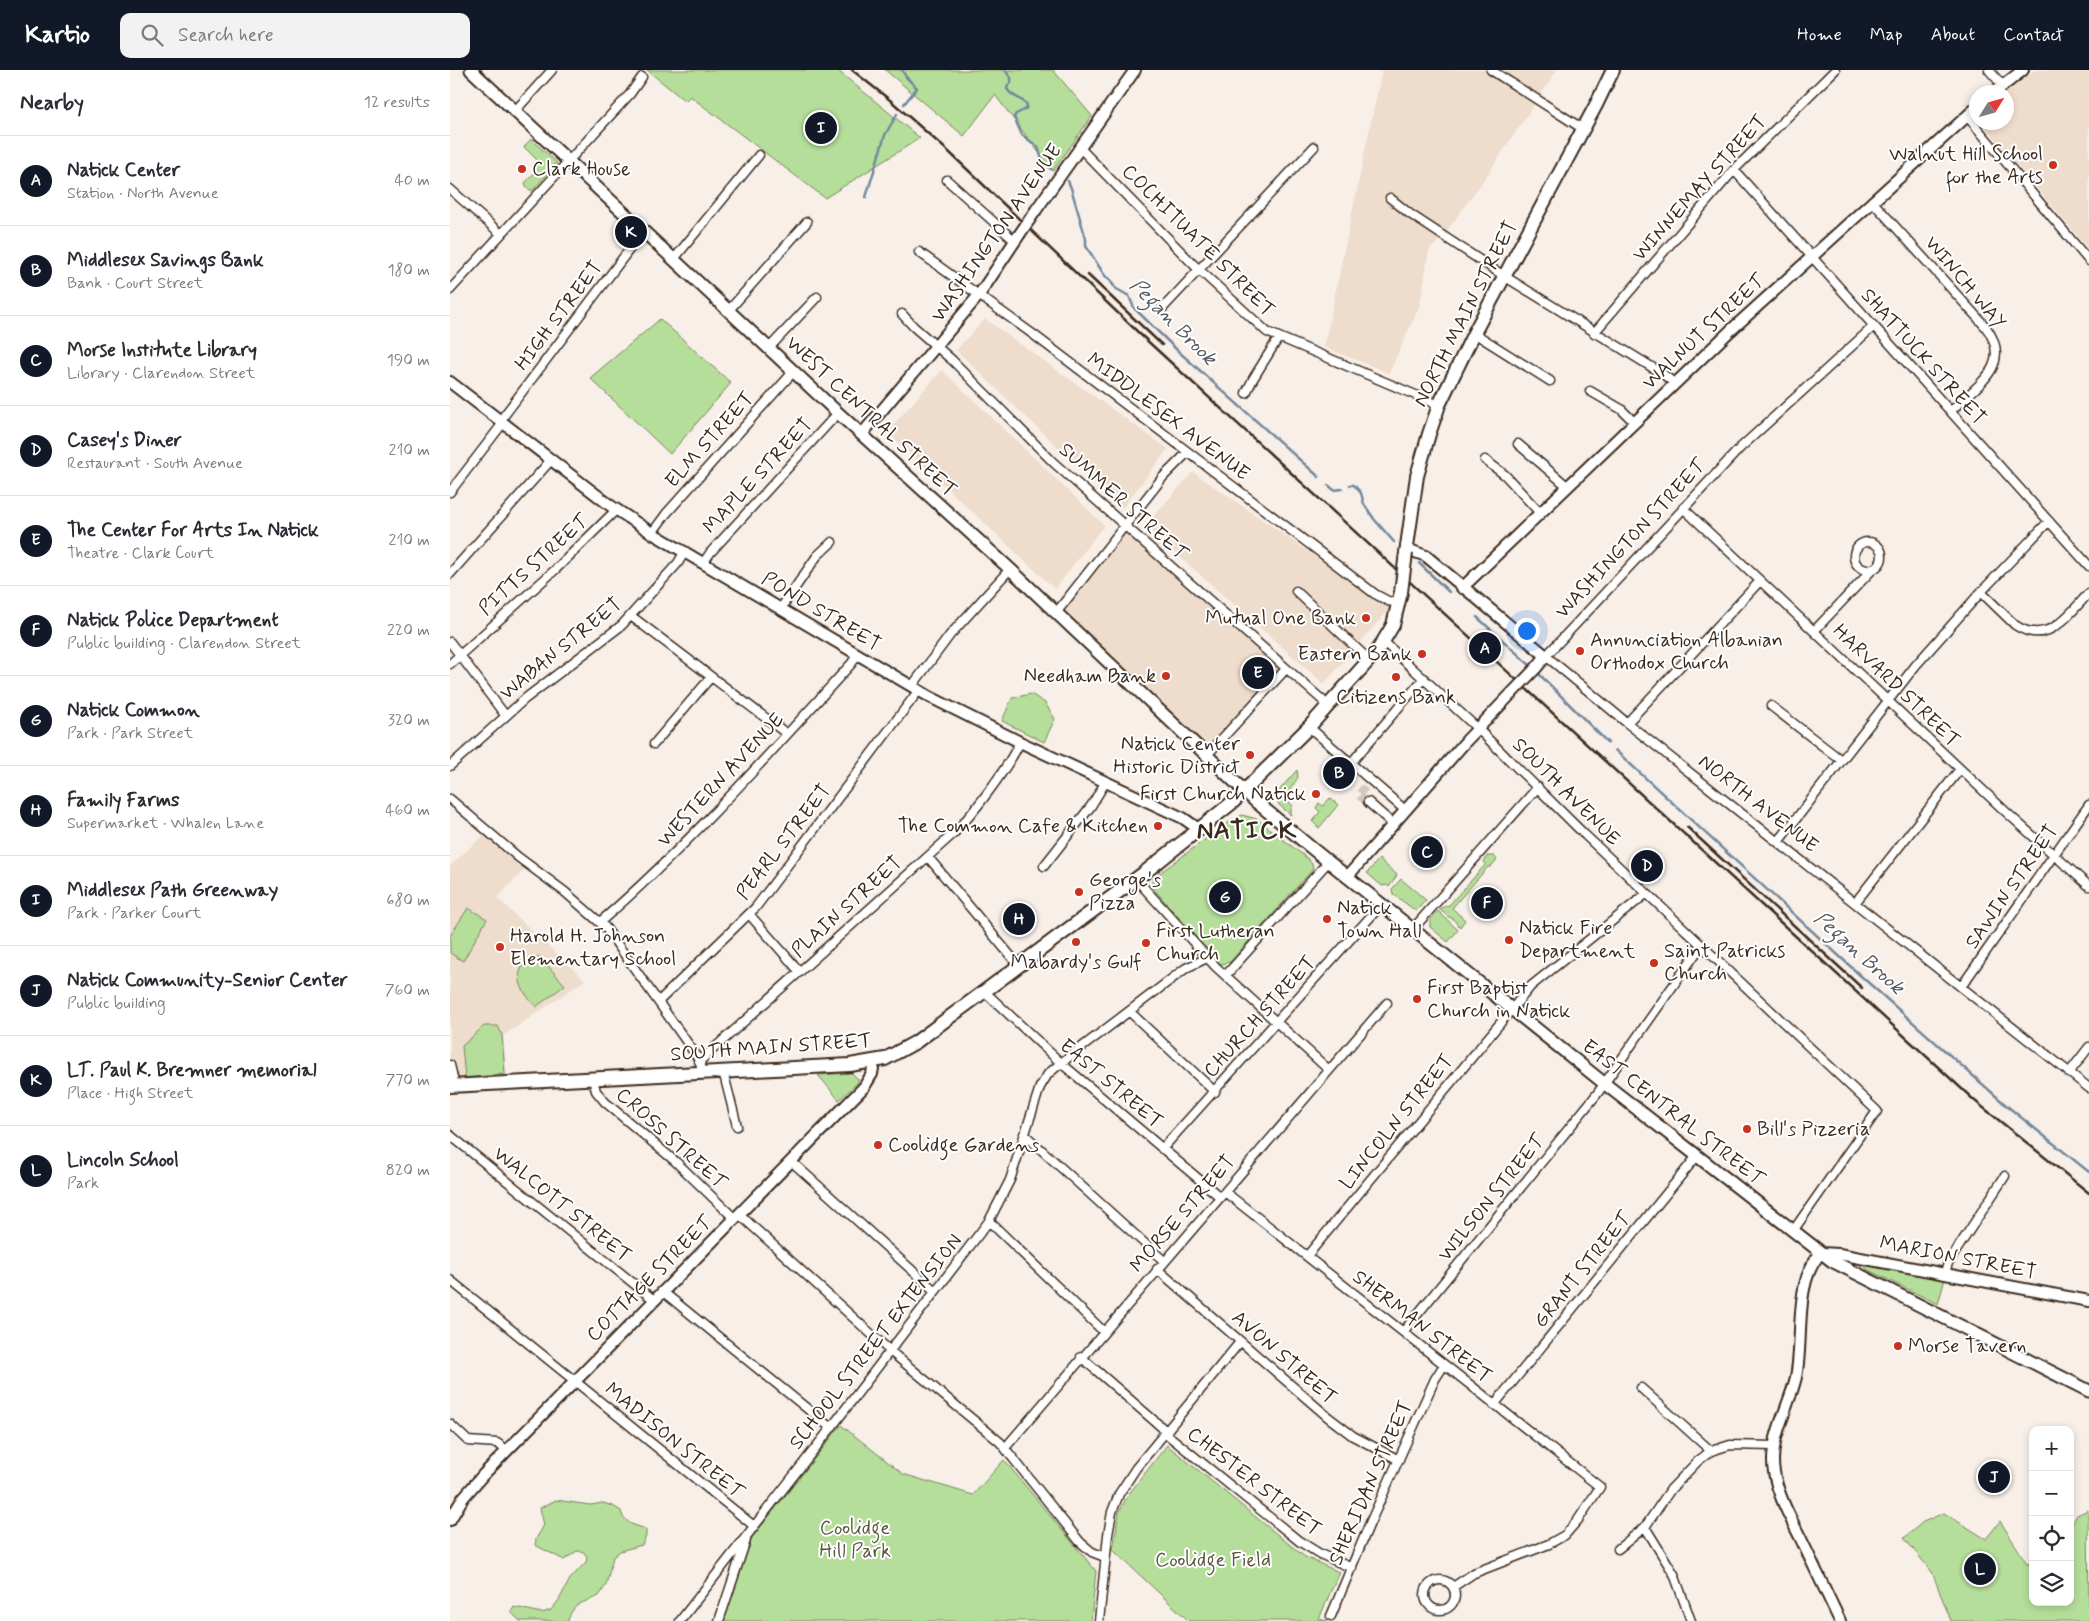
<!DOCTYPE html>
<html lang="en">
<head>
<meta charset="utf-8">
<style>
  body { margin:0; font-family:Mynerve,sans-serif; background:#f2f2f3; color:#2b2b33 }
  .controls { position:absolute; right:15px; bottom:15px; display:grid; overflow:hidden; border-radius:10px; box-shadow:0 2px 8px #0003 }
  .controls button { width:45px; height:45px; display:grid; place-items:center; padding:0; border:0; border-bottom:1px solid #e1e1e2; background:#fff; color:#2b2b33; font:25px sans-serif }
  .compass { position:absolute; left:1519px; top:15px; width:45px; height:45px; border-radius:50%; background:#fff; box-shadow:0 2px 8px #0003; rotate:53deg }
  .you { position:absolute; left:1076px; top:560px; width:18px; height:18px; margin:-12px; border:4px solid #fff; border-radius:50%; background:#1a73e8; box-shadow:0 0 0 8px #1a73e833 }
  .badge { display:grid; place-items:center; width:32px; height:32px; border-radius:50%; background:#111827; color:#fff; font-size:16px; font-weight:700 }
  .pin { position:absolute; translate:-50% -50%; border:2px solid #fff; box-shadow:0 1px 5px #0006 }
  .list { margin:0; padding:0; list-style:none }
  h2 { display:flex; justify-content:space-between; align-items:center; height:65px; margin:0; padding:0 20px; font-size:21px }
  h2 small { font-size:16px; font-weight:400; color:#7c7c81 }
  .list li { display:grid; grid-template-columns:32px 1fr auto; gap:15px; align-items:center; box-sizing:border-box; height:90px; padding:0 20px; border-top:1px solid #e1e1e2 }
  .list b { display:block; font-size:19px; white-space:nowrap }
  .list p { margin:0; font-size:16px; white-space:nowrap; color:#7c7c81 }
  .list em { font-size:16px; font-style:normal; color:#7c7c81 }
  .icon { flex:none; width:28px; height:28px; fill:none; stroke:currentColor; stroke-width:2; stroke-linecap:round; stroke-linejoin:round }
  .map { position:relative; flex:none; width:1639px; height:1551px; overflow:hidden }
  header { display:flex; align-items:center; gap:30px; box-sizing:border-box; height:70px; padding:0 25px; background:#111827; color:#fff }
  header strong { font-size:24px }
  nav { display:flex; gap:28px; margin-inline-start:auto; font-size:18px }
  .search { width:350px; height:45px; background:#f2f2f3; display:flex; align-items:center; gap:12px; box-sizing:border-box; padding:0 18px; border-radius:10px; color:#7c7c81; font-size:19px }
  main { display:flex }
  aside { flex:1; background:#fff }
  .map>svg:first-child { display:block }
  .built { fill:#eedccc }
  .green { fill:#b5de9a; stroke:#78845c }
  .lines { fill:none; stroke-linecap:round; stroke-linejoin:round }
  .stream { stroke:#72889d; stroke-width:2.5 }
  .minor-tunnel { stroke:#d1c8c0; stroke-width:8; stroke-dasharray:8 4; stroke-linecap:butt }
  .minor-casing { stroke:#3b2a1e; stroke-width:11 }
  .tertiary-casing { stroke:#3b2a1e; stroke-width:14 }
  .secondary-casing { stroke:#3b2a1e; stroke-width:15 }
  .primary-casing { stroke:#3b2a1e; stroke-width:16 }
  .minor { stroke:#fff; stroke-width:8 }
  .tertiary { stroke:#fff; stroke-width:10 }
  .secondary { stroke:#fff; stroke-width:11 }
  .primary { stroke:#fff; stroke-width:12 }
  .rail { stroke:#3b2a1e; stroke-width:2.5 }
  .tertiary-bridge-casing { stroke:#3b2a1e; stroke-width:14; stroke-linecap:butt }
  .primary-bridge-casing { stroke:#3b2a1e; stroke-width:16; stroke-linecap:butt }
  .tertiary-bridge { stroke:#fff; stroke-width:10 }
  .primary-bridge { stroke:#fff; stroke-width:12 }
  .poi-dot { fill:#c8321e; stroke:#fff; stroke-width:2 }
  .labels { text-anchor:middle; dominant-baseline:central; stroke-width:4; stroke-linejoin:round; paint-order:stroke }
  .poi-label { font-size:20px; fill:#3b2a1e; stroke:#fff; text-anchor:start }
  .street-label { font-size:20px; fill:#3b2a1e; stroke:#fff }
  .park-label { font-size:20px; fill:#5a573d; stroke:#fff }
  .water-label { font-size:21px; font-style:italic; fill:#56595e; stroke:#fff }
  .district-label { font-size:25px; font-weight:bold; letter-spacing:1px; fill:#3b2a1e; stroke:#fff }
</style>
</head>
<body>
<header>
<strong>Kartio</strong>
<div class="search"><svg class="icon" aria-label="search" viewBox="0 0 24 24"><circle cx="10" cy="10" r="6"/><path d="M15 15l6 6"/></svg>Search here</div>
<nav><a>Home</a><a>Map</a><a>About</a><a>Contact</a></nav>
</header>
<main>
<aside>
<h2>Nearby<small>12 results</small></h2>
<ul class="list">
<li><span class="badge">A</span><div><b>Natick Center</b><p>Station · North Avenue</p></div><em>40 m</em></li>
<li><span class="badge">B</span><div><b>Middlesex Savings Bank</b><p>Bank · Court Street</p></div><em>180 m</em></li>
<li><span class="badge">C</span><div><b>Morse Institute Library</b><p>Library · Clarendon Street</p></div><em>190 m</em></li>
<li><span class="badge">D</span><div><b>Casey's Diner</b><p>Restaurant · South Avenue</p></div><em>210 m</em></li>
<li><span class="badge">E</span><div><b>The Center For Arts In Natick</b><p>Theatre · Clark Court</p></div><em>210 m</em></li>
<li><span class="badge">F</span><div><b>Natick Police Department</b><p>Public building · Clarendon Street</p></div><em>220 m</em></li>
<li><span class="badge">G</span><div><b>Natick Common</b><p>Park · Park Street</p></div><em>320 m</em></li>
<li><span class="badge">H</span><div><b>Family Farms</b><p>Supermarket · Whalen Lane</p></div><em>460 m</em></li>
<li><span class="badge">I</span><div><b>Middlesex Path Greenway</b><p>Park · Parker Court</p></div><em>680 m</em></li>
<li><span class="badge">J</span><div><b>Natick Community-Senior Center</b><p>Public building</p></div><em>760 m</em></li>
<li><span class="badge">K</span><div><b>LT. Paul K. Bremner memorial</b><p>Place · High Street</p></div><em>770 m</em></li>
<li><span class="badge">L</span><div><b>Lincoln School</b><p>Park</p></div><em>820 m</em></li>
</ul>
</aside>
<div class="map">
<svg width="1639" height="1551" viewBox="0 0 1639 1551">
  <rect width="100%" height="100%" fill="#f7efe8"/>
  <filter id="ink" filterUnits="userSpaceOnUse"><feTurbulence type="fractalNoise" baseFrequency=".02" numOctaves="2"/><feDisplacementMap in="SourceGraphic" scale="10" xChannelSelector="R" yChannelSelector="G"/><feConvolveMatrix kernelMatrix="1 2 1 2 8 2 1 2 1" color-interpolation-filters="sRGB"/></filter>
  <g filter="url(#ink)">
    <path class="built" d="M932,0H1107L1035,108L991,169L979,180L970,235L939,303L874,277Z
      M1585,0H1639V180L1532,53L1556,52V22Z
      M535,249L718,379L672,438L506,280Z
      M492,300L654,455L605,519L437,362Z
      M743,402L940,538L874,614L695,456Z
      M675,462L830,600L757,677L612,541Z
      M34,765L74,800L47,828L135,910L53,966L57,1005L0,1010V796Z"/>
    <path class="green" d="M197,0H387L470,68L375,128L240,26L235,31Z
      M435,0H603L642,46L603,101L545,25L514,66Z
      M81,69L107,93L82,121L77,118L75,113L87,100L83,95L87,90L74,77Z
      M210,249L281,313L220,384L140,308Z
      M581,624L595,633L605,649L594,672L552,651L562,628Z
      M847,700L848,707C843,717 831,726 843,736L841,738V745L829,735L825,725Z
      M880,728L888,735L869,758L862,751L870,742L866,738L869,733L873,736Z
      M792,745L807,749L858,789L862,794L863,799L780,892L772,894L767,892L704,819L702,812L703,808L776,754Z
      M1037,786H1044L1047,790L1040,797H1038L1002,838L1015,850L1010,857L1001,847L1000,848L989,839L999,835L1036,794L1034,792Z
      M929,789L947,805L939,817L937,815L932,816L917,803Z
      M951,809L976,830L966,841L943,824L942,819Z
      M18,838L37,849L13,891L0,883V866Z
      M988,841L1008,860L998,872L980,857V850Z
      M82,887H90L115,915L86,937C72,922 59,902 82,887Z
      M34,956H48L52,965L55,1004L15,1008L12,976Z
      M402,1003L408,1009V1012L389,1030L368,1005Z
      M1417,1195L1495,1209L1488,1234L1416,1199L1415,1196Z
      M391,1355L453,1404L523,1425L554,1390L646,1501L641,1551H274L302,1468Z
      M717,1375L855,1487L889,1502L869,1549L877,1551H739L663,1480L669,1442L678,1425Z
      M106,1430L140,1435L153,1433L163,1436L171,1441L173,1447L181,1454L196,1459V1466L192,1475L170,1481L163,1487L156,1515L149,1526C134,1533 123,1532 118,1551H70L61,1542L64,1537L92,1543L101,1540L109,1530L120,1509L136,1492L137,1487L134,1482L127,1481L114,1490L85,1475L86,1469L94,1455L90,1438Z
      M1638,1440L1639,1551H1501L1482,1502L1454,1468L1473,1452L1494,1443L1536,1469L1550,1451L1578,1495L1580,1491H1583V1532H1620V1458L1627,1445Z"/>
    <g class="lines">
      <path class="stream" d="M452,0L456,7L467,18L454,34
        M555,0L561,8V13L558,15L557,19C563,28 572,28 577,35L576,39L566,44L564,47L572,65L588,77L593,93L601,99
        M618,111L621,118L636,169V176L655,206L660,210L665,218L679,226L684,238L728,281L869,407
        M416,127L435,65L447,44
        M878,415L884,420L892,419
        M900,415H904L911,423L914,434L924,449L944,472
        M969,493L999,522
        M1027,547L1083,598
        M1087,602L1158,673
        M1165,680L1412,907L1557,1036L1639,1102"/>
      <path class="minor-tunnel" d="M915,717L908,725L918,732"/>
      <g class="minor-casing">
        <path id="minor" d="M1041,0L1133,59
          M1539,0L1553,16
          M65,41L102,0
          M1517,46L1639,191
          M629,77L743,194L817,262L989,335
          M1284,100L1639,496
          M497,110L565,171
          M0,119L51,164
          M940,128L960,144L1054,206L1213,304L1224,313
          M1422,131L1535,256C1565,295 1527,315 1501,341
          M469,182L584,265L925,524L938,531L949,533
          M224,189L309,85
          M0,220L180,24L192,7
          M712,239L864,77
          M279,240L357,152
          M452,244L464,257L502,290L604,393L879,636
          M1424,256L1290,378L1096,586L1177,653L1639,1018
          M1024,263L1100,311
          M1144,263L1284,100L1385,0
          M319,278L367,227
          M1140,321L1171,339L1184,352
          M796,323L803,309L829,267
          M50,351L194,160
          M1068,374L1117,416
          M1035,390L1055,405L1090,443
          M0,422L53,353
          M1233,438L1556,742L1639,816
          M202,463L216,444L344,301
          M1404 486a14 14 0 1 1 28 0a14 14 0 1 1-28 0Z
          M254,492L260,483L388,343
          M0,504L101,390
          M846,521L919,590
          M1531,522L1565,555C1598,577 1618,545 1639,523
          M331,538L367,486L382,472
          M606,543L713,407L738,382
          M181,546L337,664
          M1364,561L1422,500
          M0,572L55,645
          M934,572L1028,659L1135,765L1427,1041L1343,1161
          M0,594L106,499L166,440
          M462,616L500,565L560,499
          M1321,636L1391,690
          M1177,653L1310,511
          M859,657L955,740
          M204,674L261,607
          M757,685L836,599
          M901,693L974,608
          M0,696L76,628L172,555L228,493L235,481
          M0,729L68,787L115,822L155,857L246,985L251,995
          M918,732L943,754
          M1328,772L1466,595L1531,522L1599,451
          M478,787L569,896
          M594,796L641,736L655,713
          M686,809L766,897L879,1000
          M1405,833L1510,699
          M299,844L350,902
          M150,852C241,773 321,682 402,593L407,584
          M962,860L1088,717
          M776,905L878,792
          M1511,917L1639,735
          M535,922L611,993L770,1127
          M209,931L306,837L469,620
          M680,942L765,1022
          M250,991L503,764C524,743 557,699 570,672
          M0,995L5,1016
          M273,1001L287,1056
          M1619,1003L1639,977
          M143,1009L146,1021L155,1032L226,1092L284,1148
          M574,1064L714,1191
          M0,1065L204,1230
          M712,1079L931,835
          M341,1091L485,1221
          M775,1122L1150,1417L1128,1450L1115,1465L1099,1474L1024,1503L1003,1517
          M289,1144L440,1281L550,1372L630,1472L642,1482L655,1487
          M539,1151L653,1261
          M857,1186L1081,916L1196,824
          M707,1199L878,1347L903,1366L949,1390
          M1495,1203L1498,1193L1555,1106
          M0,1210L304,1456
          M212,1221L381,1358
          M953,1262L1147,1024L1251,876
          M631,1287L716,1361
          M1191,1318L1261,1381
          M1044,1335L1247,1086
          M0,1354L18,1371L47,1373L57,1380
          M714,1362L849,1471L870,1484L902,1498
          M555,1378L937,933
          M1195,1457L1224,1504L1241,1551
          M1168,1479L1195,1457L1221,1419L1248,1391L1261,1381L1280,1375L1324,1376
          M975 1525a15 15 0 1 1 30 0a15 15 0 1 1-30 0Z
          M881,1546L920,1453L985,1309L994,1295
          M230,1551L381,1358L539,1151L560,1110L590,1017L598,1004L611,993L736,898L757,888
          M269,1551L296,1470
          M649,1551L658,1465L662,1442L669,1424L686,1398L790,1272"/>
      </g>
      <g class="tertiary-casing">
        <path id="tertiary" d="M1545,22L1573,0
          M586,140L685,0
          M0,312L161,436L202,463L480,627L570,672L733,748L750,760
          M412,364L529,225L569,165
          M957,479L976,486L1096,586L1086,598
          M1012,518L1280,261L1526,38
          M897,807L1017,670L1062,623
          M0,1450L13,1428L33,1405L414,1017L422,1004L424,992
          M1390,1551C1377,1524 1364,1496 1351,1469C1340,1447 1328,1426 1324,1402C1318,1370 1339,1338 1346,1307C1354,1269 1343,1212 1371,1183L1389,1184L1639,1231"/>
      </g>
      <g class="secondary-casing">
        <path id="secondary" d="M21,0L388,343L560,499L805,731L864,780L1155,1014L1382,1191L1639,1321"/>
      </g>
      <g class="primary-casing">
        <path id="primary" d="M956,483L967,406L979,364L989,335L1024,263L1146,35L1163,0
          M0,1016L400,995L435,989L466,972L694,803L783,732L859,657L928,580L943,555L951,522"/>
      </g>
      <use href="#minor" class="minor"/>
      <use href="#tertiary" class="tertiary"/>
      <use href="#secondary" class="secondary"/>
      <use href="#primary" class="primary"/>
      <path class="rail" d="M402,0L440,30L499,82L692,266L1525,1031L1639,1123
        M638,205L712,275
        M1237,757L1412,918"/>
      <g class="tertiary-bridge-casing">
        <path id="tertiary-bridge" d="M569,165L586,140
          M1062,623L1086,598"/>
      </g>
      <g class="primary-bridge-casing">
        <path id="primary-bridge" d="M951,522L956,483"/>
      </g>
      <use href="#tertiary-bridge" class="tertiary-bridge"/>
      <use href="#primary-bridge" class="primary-bridge"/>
    </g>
  </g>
  <g class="poi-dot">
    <circle cx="1603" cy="95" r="5"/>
    <circle cx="72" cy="99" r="5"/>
    <circle cx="916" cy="548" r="5"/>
    <circle cx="1130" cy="581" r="5"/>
    <circle cx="972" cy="584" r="5"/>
    <circle cx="716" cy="606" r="5"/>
    <circle cx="946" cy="607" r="5"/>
    <circle cx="800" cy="685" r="5"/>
    <circle cx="866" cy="724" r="5"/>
    <circle cx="708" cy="756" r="5"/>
    <circle cx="629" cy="822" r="5"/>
    <circle cx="877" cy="849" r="5"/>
    <circle cx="1059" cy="870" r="5"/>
    <circle cx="626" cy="872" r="5"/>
    <circle cx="696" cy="873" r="5"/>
    <circle cx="50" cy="877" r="5"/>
    <circle cx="1204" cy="893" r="5"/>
    <circle cx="967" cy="929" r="5"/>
    <circle cx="1297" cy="1059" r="5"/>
    <circle cx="428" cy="1075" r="5"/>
    <circle cx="1448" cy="1276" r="5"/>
  </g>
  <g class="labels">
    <g class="poi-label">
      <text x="1593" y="84" text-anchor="end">Walnut Hill School<tspan x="1593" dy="23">for the Arts</tspan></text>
      <text x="82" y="99">Clark House</text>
      <text x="906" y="548" text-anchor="end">Mutual One Bank</text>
      <text x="1140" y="570">Annunciation Albanian<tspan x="1140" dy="23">Orthodox Church</tspan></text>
      <text x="962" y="584" text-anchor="end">Eastern Bank</text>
      <text x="706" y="606" text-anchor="end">Needham Bank</text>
      <text x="946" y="627" text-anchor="middle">Citizens Bank</text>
      <text x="790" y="674" text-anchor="end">Natick Center<tspan x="790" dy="23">Historic District</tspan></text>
      <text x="856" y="724" text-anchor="end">First Church Natick</text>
      <text x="698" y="756" text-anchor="end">The Common Cafe &amp; Kitchen</text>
      <text x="639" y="810">George's<tspan x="639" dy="23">Pizza</tspan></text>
      <text x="887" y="838">Natick<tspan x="887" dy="23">Town Hall</tspan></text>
      <text x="1069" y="858">Natick Fire<tspan x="1069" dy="23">Department</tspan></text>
      <text x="706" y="861">First Lutheran<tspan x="706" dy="23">Church</tspan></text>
      <text x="60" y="866">Harold H. Johnson<tspan x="60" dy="23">Elementary School</tspan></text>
      <text x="1214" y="881">Saint Patricks<tspan x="1214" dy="23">Church</tspan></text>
      <text x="626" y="892" text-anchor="middle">Mabardy's Gulf</text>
      <text x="977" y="918">First Baptist<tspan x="977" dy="23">Church in Natick</tspan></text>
      <text x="1307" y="1059">Bill's Pizzeria</text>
      <text x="438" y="1075">Coolidge Gardens</text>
      <text x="1458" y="1276">Morse Tavern</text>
    </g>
    <g class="street-label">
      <text transform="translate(1250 118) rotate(-48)">WINNEMAY STREET</text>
      <text transform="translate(547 163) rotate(-55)">WASHINGTON AVENUE</text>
      <text transform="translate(748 171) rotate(45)">COCHITUATE STREET</text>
      <text transform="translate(1515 213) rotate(50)">WINCH WAY</text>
      <text transform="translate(1016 244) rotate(-63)">NORTH MAIN STREET</text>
      <text transform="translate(109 246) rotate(-53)">HIGH STREET</text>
      <text transform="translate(1254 262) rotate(-43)">WALNUT STREET</text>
      <text transform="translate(1473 287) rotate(48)">SHATTUCK STREET</text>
      <text transform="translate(421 347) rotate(43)">WEST CENTRAL STREET</text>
      <text transform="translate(718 347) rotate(37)">MIDDLESEX AVENUE</text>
      <text transform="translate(260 370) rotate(-48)">ELM STREET</text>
      <text transform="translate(308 406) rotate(-47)">MAPLE STREET</text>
      <text transform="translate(673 432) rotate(42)">SUMMER STREET</text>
      <text transform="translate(1181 469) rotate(-47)">WASHINGTON STREET</text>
      <text transform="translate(84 495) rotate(-42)">PITTS STREET</text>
      <text transform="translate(371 542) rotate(31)">POND STREET</text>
      <text transform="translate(111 579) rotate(-39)">WABAN STREET</text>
      <text transform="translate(1446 616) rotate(44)">HARVARD STREET</text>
      <text transform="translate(271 710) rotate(-47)">WESTERN AVENUE</text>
      <text transform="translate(1116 722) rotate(45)">SOUTH AVENUE</text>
      <text transform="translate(1308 734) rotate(38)">NORTH AVENUE</text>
      <text transform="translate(334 772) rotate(-52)">PEARL STREET</text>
      <text transform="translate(1562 817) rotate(-55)">SAWIN STREET</text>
      <text transform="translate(397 837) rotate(-42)">PLAIN STREET</text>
      <text transform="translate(810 947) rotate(-48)">CHURCH STREET</text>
      <text transform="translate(321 978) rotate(-4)">SOUTH MAIN STREET</text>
      <text transform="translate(661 1014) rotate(40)">EAST STREET</text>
      <text transform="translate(1223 1043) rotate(38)">EAST CENTRAL STREET</text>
      <text transform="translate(947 1052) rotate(-51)">LINCOLN STREET</text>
      <text transform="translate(221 1069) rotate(42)">CROSS STREET</text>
      <text transform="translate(1042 1128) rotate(-51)">WILSON STREET</text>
      <text transform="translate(112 1135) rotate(39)">WALCOTT STREET</text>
      <text transform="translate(733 1144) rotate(-49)">MORSE STREET</text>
      <text transform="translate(1508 1188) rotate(11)">MARION STREET</text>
      <text transform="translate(1133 1200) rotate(-51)">GRANT STREET</text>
      <text transform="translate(200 1209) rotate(-45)">COTTAGE STREET</text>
      <text transform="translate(972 1257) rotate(38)">SHERMAN STREET</text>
      <text transform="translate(426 1272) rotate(-52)">SCHOOL STREET EXTENSION</text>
      <text transform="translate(834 1288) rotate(41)">AVON STREET</text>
      <text transform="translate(224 1371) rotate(39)">MADISON STREET</text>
      <text transform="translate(804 1412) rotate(38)">CHESTER STREET</text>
      <text transform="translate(921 1413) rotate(-66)">SHERIDAN STREET</text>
    </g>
    <g class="park-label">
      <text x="405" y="1458">Coolidge<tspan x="405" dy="23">Hill Park</tspan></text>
      <text x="763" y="1490">Coolidge Field</text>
    </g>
    <g class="water-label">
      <text transform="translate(723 252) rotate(45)">Pegan Brook</text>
      <text transform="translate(1409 883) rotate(42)">Pegan Brook</text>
    </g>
    <g class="district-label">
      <text x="797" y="761">NATICK</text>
    </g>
  </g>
</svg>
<div class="controls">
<button>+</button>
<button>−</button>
<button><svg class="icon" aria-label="locate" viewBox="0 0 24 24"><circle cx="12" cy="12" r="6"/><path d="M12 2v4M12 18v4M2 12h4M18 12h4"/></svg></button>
<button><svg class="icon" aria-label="layers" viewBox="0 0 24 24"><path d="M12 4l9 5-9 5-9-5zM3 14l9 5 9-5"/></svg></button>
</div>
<svg class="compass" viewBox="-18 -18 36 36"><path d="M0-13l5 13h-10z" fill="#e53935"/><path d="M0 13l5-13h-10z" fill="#7c7c81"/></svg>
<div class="you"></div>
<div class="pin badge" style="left:1035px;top:578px">A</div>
<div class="pin badge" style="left:889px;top:703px">B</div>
<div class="pin badge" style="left:977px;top:782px">C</div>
<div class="pin badge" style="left:1197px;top:796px">D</div>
<div class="pin badge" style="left:808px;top:603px">E</div>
<div class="pin badge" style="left:1037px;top:833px">F</div>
<div class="pin badge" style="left:775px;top:827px">G</div>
<div class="pin badge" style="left:569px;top:849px">H</div>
<div class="pin badge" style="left:371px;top:58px">I</div>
<div class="pin badge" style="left:1544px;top:1407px">J</div>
<div class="pin badge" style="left:181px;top:162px">K</div>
<div class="pin badge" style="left:1530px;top:1499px">L</div>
</div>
</main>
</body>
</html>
